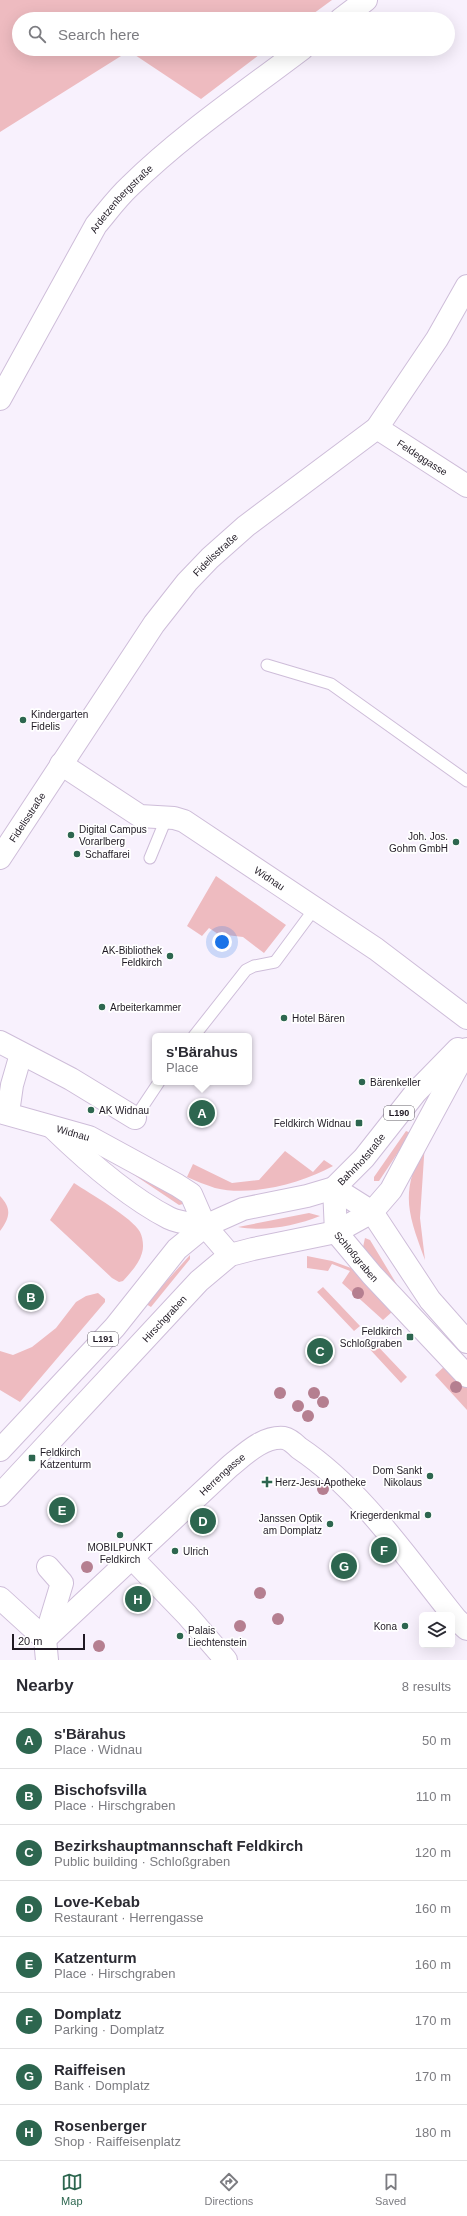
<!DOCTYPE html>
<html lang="en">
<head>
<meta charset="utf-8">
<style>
  body { margin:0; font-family:Arial,sans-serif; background:#f7f7f7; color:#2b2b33 }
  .controls { position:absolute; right:12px; bottom:12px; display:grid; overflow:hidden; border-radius:6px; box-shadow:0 4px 16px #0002 }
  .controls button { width:36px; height:36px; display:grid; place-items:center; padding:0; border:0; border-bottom:1px solid #e1e1e2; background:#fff; color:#2b2b33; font:20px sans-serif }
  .scale { position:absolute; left:12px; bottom:10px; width:73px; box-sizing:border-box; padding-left:4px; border:2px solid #201a24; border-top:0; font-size:11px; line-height:14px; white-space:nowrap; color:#201a24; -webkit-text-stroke:3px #fff; paint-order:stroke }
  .you { position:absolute; left:222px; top:942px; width:14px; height:14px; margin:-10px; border:3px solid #fff; border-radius:50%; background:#1a73e8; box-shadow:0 0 0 6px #1a73e833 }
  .badge { display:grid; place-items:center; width:26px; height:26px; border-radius:50%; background:#2d664f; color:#fff; font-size:13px; font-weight:700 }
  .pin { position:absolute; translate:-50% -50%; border:2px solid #fff; box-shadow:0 1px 4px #0006 }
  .popup { position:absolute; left:152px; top:1033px; width:100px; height:52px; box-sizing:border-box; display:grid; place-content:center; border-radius:6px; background:#fff; filter:drop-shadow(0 1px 3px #0005); font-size:13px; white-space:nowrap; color:#7c7c81 }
  .popup b { font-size:15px; color:#2b2b33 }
  .popup::after { content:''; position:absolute; left:50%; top:100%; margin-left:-8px; border:8px solid transparent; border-top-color:#fff }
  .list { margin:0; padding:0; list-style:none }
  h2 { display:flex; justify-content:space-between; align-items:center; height:52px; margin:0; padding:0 16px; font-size:17px }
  h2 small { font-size:13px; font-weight:400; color:#7c7c81 }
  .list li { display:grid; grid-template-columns:26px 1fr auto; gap:12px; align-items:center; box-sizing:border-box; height:56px; padding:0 16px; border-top:1px solid #e1e1e2 }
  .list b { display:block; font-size:15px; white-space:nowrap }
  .list p { margin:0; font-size:13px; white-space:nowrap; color:#7c7c81 }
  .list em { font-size:13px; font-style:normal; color:#7c7c81 }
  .icon { flex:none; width:22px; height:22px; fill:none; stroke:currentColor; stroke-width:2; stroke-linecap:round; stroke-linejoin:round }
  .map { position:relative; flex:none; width:467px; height:1660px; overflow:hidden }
  .search { position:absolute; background:#fff; box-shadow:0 4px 16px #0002; left:12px; right:12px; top:12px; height:44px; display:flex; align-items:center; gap:10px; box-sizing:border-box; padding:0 14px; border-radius:22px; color:#7c7c81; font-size:15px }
  .sheet { height:500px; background:#fff }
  nav { display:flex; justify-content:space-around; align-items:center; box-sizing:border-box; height:56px; border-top:1px solid #e1e1e2; background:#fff; font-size:11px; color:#7c7c81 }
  nav a { display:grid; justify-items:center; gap:2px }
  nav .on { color:#2d664f }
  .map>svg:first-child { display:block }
  .green { fill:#eebbc0 }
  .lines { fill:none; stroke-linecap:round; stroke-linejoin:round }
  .lane-casing { stroke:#cebdd9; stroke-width:13 }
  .street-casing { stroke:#cebdd9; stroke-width:24 }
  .secondary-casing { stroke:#cebdd9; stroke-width:24 }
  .primary-casing { stroke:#cebdd9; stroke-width:24 }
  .lane { stroke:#fff; stroke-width:11 }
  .street { stroke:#fff; stroke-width:22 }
  .secondary { stroke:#fff; stroke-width:22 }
  .primary { stroke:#fff; stroke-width:22 }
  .tree { fill:#b57f90 }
  .poi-dot { fill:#2d664f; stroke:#fff; stroke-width:1.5 }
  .labels { text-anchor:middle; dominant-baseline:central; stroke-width:3.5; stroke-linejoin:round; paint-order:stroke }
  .shield { fill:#fff; stroke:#635f66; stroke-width:1 }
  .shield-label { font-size:9px; font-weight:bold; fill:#201a24 }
  .street-label { font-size:10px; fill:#201a24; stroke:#fff }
  .poi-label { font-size:10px; fill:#201a24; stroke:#fff; text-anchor:start }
</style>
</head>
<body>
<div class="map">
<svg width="467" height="1660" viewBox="0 0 467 1660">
  <rect width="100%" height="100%" fill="#f8f1fd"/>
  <path class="green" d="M0,0H332L306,19H19V49H267L201,99L129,51L0,132Z
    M216,876L286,925L264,953L243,937L218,934L209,928L202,936L187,926Z
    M406,1131L411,1133L379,1181H374V1177Z
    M425,1142L420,1218L425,1260C406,1209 401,1193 425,1142Z
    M285,1151L313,1172L324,1160L333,1166C302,1183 252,1197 215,1188C206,1185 196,1181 187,1177L193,1164L232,1183L259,1180Z
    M103,1154L182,1199L183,1204L179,1205Z
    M74,1183C89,1193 133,1218 140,1232C143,1238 144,1247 142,1253C139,1264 130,1273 123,1281L119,1282L112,1278L50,1220Z
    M0,1196C12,1209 10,1217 0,1231Z
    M309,1213L320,1216C295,1226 264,1232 238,1227Z
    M365,1238L370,1240L399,1288L382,1272L363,1247Z
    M190,1255V1259L151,1307L146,1304Z
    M307,1256L332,1261L351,1268L393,1311L383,1320L342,1283L350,1271L332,1264L328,1271L307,1268Z
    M323,1287L360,1326L354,1331L317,1292Z
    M98,1293L105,1299V1302L20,1402L0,1390V1351L13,1355L32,1347L56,1328L76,1302L86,1296Z
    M370,1338L407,1377L401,1383L365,1344Z
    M446,1365L467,1388V1410L435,1375Z"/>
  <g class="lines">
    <g class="lane-casing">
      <path id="lane" d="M267,665L331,684L467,781
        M150,858L166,819
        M194,1036L246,970L254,966L275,962L315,908
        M135,1118L159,1082"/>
    </g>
    <g class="street-casing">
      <g id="street">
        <path d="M341,19L366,0"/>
        <path id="s1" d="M0,399L96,225C107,212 117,198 130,186C182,135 244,93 302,49"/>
        <path id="s2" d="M377,428L467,486"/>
        <path id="s3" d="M61,764L140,816L174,818L184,821L376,949L467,1018"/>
        <path id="s4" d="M0,858L154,624L187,582L210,558L246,526L377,428L437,339L467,286"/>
        <path d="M0,1042L71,1079L135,1118"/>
        <path d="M8,1113L12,1085L21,1054"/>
        <path d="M131,1557L187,1615L226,1660"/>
        <path d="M0,1598L45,1639"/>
        <path id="s5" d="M45,1639L229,1467C245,1454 263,1436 284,1438C289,1439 295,1444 299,1448C362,1490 409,1561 456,1619L467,1629"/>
        <path d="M47,1660L45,1639L62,1583L48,1567"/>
      </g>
    </g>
    <g class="secondary-casing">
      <g id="secondary">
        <path id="s6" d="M0,1112L89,1137L177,1185L191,1194L205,1226L230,1255"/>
        <path d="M53,1128C84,1158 130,1198 169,1218C179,1223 194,1224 205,1226"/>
      </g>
    </g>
    <g class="primary-casing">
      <g id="primary">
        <path id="s7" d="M334,1188L336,1232L372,1275L467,1376"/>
        <path d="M334,1188L372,1212L430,1300L467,1342"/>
        <path id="s8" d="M0,1450L115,1327L177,1249L205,1226L243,1209L307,1196L334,1188L364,1158L416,1092L458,1049"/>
        <path id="s9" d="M0,1495L199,1281L230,1255L253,1249L336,1232L372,1212L391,1190L467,1049"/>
      </g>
    </g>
    <use href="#lane" class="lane"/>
    <use href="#street" class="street"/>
    <use href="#secondary" class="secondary"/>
    <use href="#primary" class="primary"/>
  </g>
  <g class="tree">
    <circle cx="358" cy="1293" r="6"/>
    <circle cx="456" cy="1387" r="6"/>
    <circle cx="280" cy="1393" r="6"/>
    <circle cx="314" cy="1393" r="6"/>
    <circle cx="323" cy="1402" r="6"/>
    <circle cx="298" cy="1406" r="6"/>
    <circle cx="308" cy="1416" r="6"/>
    <circle cx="323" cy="1489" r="6"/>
    <circle cx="87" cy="1567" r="6"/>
    <circle cx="260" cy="1593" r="6"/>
    <circle cx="278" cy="1619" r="6"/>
    <circle cx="240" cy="1626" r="6"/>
    <circle cx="99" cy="1646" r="6"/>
  </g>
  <g class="poi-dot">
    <circle cx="23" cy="720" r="4"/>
    <circle cx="71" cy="835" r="4"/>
    <circle cx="456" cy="842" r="4"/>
    <circle cx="77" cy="854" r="4"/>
    <circle cx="170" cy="956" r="4"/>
    <circle cx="102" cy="1007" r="4"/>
    <circle cx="284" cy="1018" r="4"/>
    <circle cx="362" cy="1082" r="4"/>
    <circle cx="91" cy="1110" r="4"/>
    <rect x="355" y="1119" width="8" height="8" rx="2"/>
    <rect x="406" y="1333" width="8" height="8" rx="2"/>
    <rect x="28" y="1454" width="8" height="8" rx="2"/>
    <circle cx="430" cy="1476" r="4"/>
    <path d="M265 1476h4v4h4v4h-4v4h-4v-4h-4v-4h4z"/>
    <circle cx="428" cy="1515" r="4"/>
    <circle cx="330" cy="1524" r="4"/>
    <circle cx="120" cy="1535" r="4"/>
    <circle cx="175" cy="1551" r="4"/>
    <circle cx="405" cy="1626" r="4"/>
    <circle cx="180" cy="1636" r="4"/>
  </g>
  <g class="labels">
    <g class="shield">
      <rect x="384" y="1106" width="30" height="14" rx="3"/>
      <rect x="88" y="1332" width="30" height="14" rx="3"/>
    </g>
    <g class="shield-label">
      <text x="399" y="1113">L190</text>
      <text x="103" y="1339">L191</text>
    </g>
    <g class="street-label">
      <text stroke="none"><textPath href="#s1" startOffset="235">Ardetzenbergstraße</textPath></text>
      <text stroke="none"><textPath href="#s2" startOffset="54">Feldeggasse</textPath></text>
      <text stroke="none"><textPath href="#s4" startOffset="373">Fidelisstraße</textPath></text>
      <text stroke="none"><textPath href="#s4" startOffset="49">Fidelisstraße</textPath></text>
      <text stroke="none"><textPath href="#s3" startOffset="242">Widnau</textPath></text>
      <text stroke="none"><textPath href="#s6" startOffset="76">Widnau</textPath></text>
      <text stroke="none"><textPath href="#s8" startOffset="479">Bahnhofstraße</textPath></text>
      <text stroke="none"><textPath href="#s7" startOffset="76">Schloßgraben</textPath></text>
      <text stroke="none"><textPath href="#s9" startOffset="241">Hirschgraben</textPath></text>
      <text stroke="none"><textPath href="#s5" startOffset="242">Herrengasse</textPath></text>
    </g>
    <g class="poi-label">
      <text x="31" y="714">Kindergarten<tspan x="31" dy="12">Fidelis</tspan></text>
      <text x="79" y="829">Digital Campus<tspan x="79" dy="12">Vorarlberg</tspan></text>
      <text x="448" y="836" text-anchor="end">Joh. Jos.<tspan x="448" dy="12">Gohm GmbH</tspan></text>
      <text x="85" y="854">Schaffarei</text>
      <text x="162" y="950" text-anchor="end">AK-Bibliothek<tspan x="162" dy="12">Feldkirch</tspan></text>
      <text x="110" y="1007">Arbeiterkammer</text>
      <text x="292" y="1018">Hotel Bären</text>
      <text x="370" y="1082">Bärenkeller</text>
      <text x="99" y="1110">AK Widnau</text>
      <text x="351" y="1123" text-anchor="end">Feldkirch Widnau</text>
      <text x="402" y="1331" text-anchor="end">Feldkirch<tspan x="402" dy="12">Schloßgraben</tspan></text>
      <text x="40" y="1452">Feldkirch<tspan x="40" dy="12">Katzenturm</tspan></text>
      <text x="422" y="1470" text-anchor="end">Dom Sankt<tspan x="422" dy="12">Nikolaus</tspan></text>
      <text x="275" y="1482">Herz-Jesu-Apotheke</text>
      <text x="420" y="1515" text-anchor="end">Kriegerdenkmal</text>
      <text x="322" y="1518" text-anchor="end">Janssen Optik<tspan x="322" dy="12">am Domplatz</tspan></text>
      <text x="120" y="1547" text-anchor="middle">MOBILPUNKT<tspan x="120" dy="12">Feldkirch</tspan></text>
      <text x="183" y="1551">Ulrich</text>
      <text x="397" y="1626" text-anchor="end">Kona</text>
      <text x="188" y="1630">Palais<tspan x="188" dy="12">Liechtenstein</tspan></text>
    </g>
  </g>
</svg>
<div class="controls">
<button><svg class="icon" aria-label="layers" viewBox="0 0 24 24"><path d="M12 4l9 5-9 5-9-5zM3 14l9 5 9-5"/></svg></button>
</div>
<div class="scale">20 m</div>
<div class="you"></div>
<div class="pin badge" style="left:202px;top:1113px">A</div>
<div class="popup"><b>s'Bärahus</b>Place</div>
<div class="pin badge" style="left:31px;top:1297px">B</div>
<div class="pin badge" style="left:320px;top:1351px">C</div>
<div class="pin badge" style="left:203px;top:1521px">D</div>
<div class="pin badge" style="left:62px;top:1510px">E</div>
<div class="pin badge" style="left:384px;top:1550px">F</div>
<div class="pin badge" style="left:344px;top:1566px">G</div>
<div class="pin badge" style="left:138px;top:1599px">H</div>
<div class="search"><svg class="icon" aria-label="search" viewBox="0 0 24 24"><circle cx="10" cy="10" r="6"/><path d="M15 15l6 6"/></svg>Search here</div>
</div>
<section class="sheet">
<h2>Nearby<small>8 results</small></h2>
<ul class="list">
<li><span class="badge">A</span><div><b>s'Bärahus</b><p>Place · Widnau</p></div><em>50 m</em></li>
<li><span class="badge">B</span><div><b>Bischofsvilla</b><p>Place · Hirschgraben</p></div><em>110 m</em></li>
<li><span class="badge">C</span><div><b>Bezirkshauptmannschaft Feldkirch</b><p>Public building · Schloßgraben</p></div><em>120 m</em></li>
<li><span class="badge">D</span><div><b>Love-Kebab</b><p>Restaurant · Herrengasse</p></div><em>160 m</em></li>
<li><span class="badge">E</span><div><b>Katzenturm</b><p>Place · Hirschgraben</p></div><em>160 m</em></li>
<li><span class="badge">F</span><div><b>Domplatz</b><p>Parking · Domplatz</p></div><em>170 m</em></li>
<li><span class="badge">G</span><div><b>Raiffeisen</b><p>Bank · Domplatz</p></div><em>170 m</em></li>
<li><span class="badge">H</span><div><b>Rosenberger</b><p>Shop · Raiffeisenplatz</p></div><em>180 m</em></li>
</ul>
</section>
<nav>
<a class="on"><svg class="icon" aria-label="map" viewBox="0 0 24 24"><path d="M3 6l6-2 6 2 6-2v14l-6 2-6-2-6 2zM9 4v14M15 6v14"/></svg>Map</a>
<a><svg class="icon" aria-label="directions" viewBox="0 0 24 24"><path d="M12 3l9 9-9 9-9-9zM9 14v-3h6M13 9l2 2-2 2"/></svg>Directions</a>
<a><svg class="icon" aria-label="saved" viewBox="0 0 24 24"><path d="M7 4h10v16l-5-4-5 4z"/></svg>Saved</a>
</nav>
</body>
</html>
